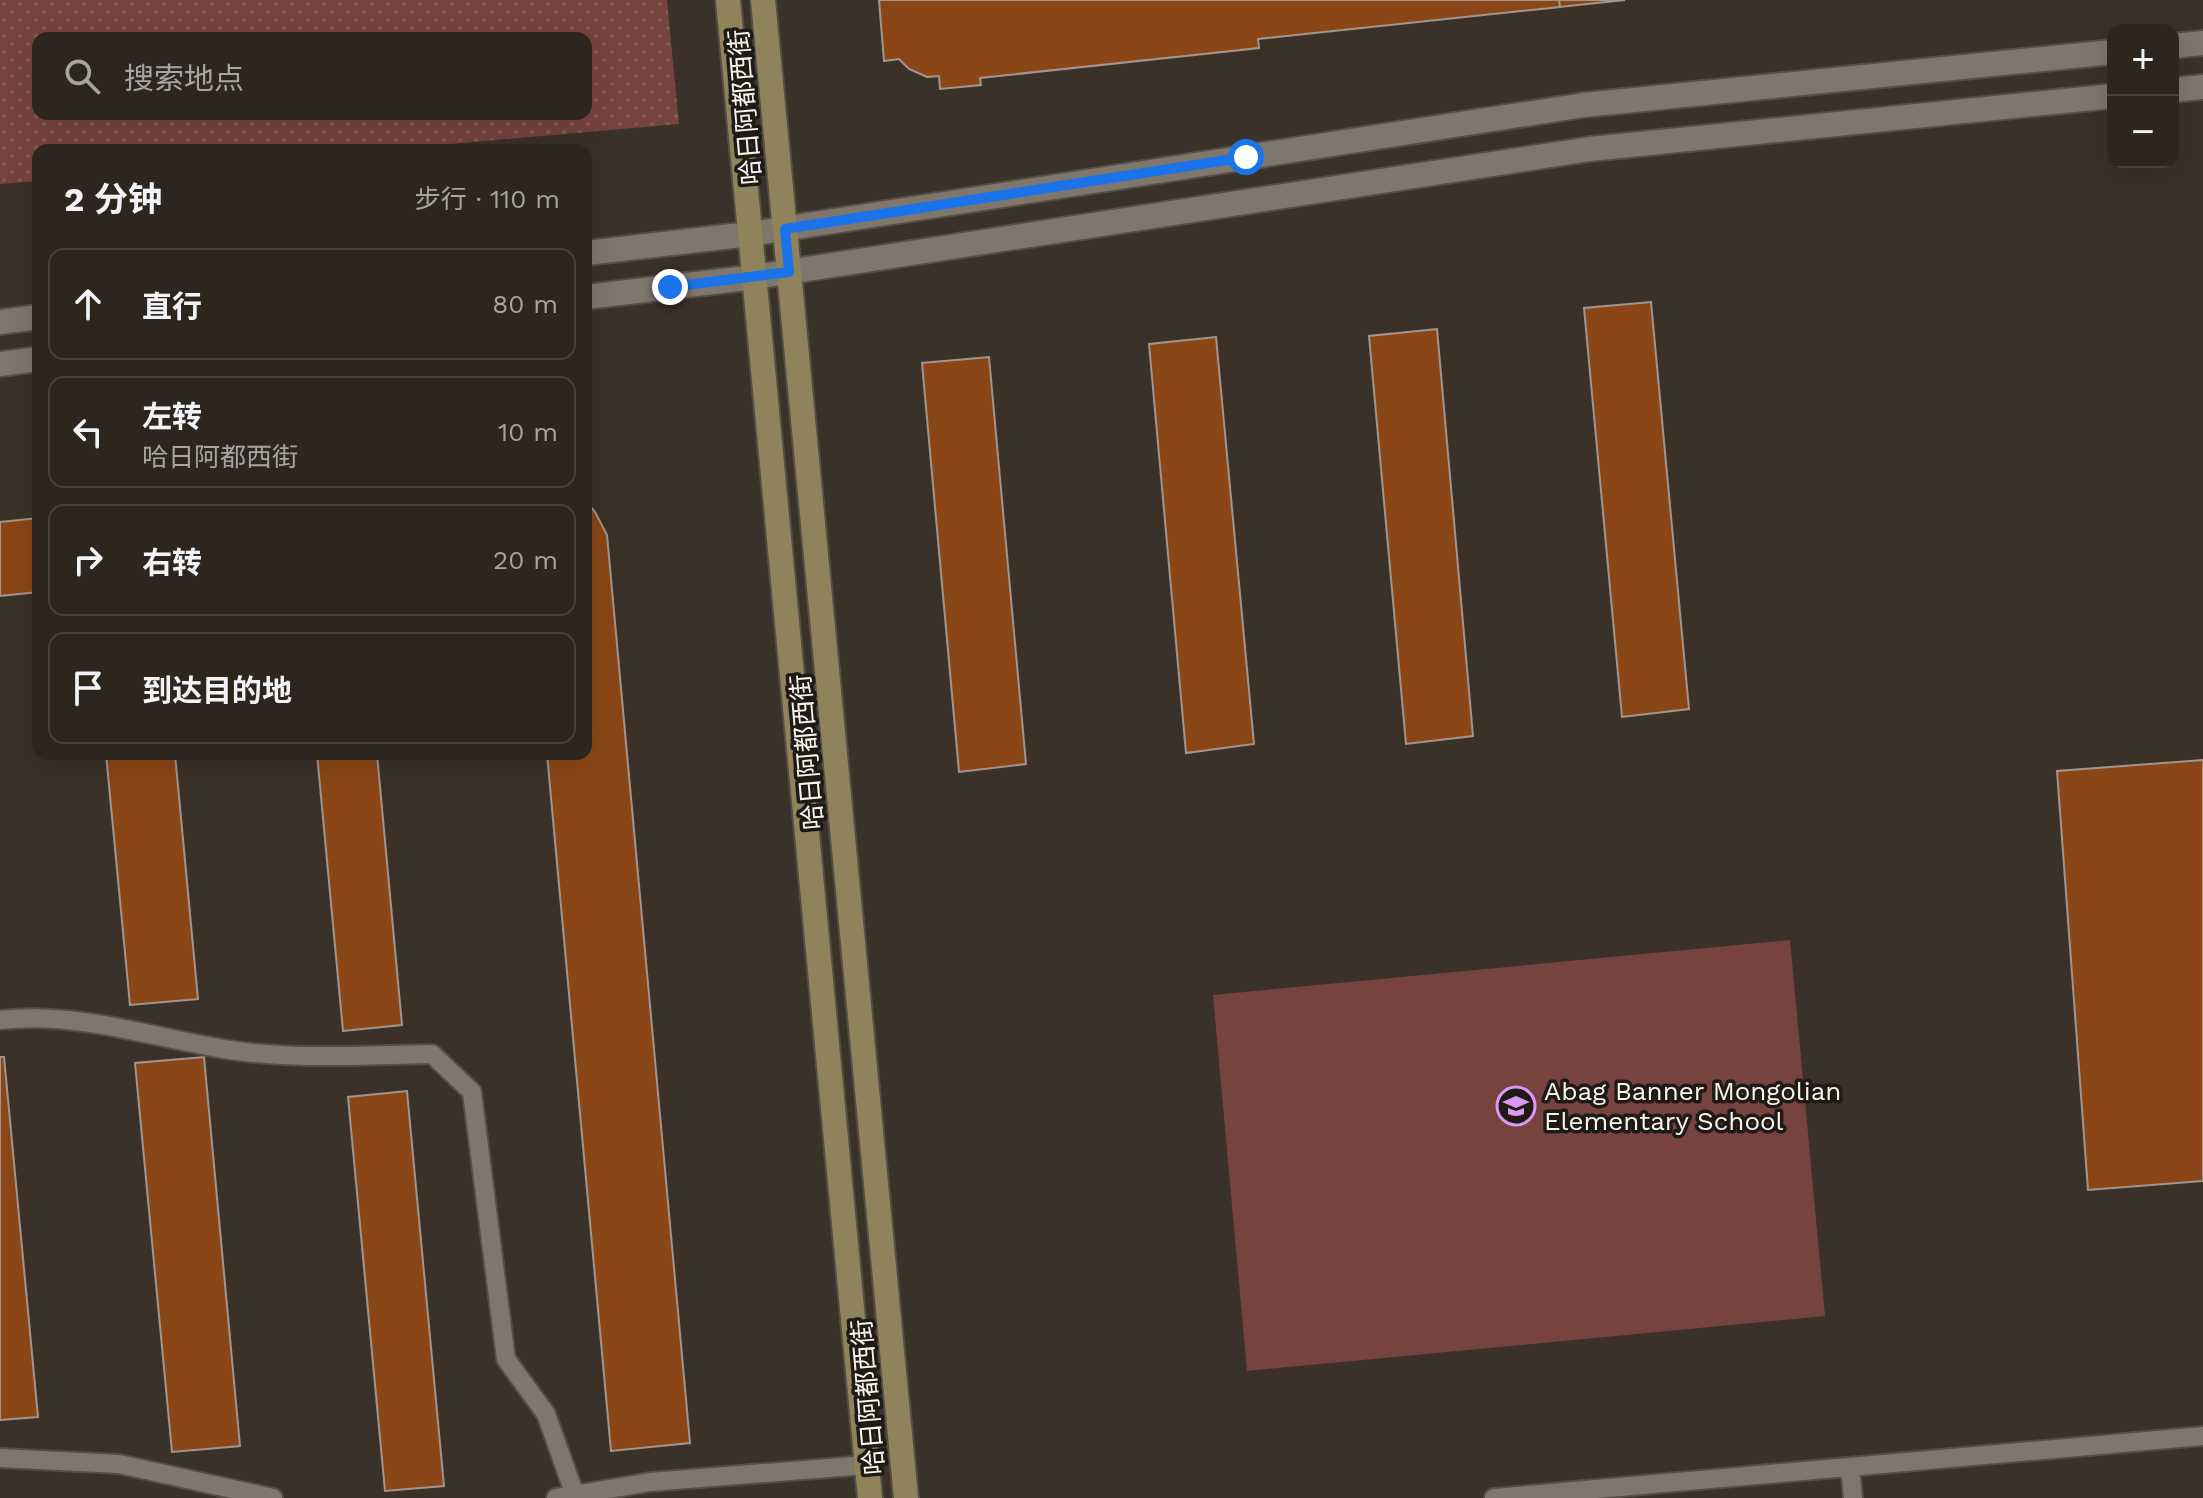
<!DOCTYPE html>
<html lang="zh">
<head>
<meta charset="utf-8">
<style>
  body { margin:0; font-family:"Work Sans","Noto Sans SC",sans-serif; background:#38322c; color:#f1f3f6 }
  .controls { position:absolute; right:24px; top:24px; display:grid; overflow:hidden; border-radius:16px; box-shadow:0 8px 32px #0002 }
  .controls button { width:72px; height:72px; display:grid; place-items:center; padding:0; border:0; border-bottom:2px solid #48433d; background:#2c261f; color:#f1f3f6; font:40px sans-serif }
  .stop { position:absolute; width:24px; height:24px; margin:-18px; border:6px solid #1a73e8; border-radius:50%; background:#fff }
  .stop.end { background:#1a73e8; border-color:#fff; box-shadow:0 2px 8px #0008 }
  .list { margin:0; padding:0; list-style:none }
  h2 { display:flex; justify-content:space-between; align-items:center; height:104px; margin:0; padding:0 32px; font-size:34px }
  h2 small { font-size:26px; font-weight:400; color:#a6a5a4 }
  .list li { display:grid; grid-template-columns:52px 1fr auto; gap:24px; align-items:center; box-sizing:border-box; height:112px; margin:0 16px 16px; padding:0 16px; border:2px solid #48433d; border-radius:16px }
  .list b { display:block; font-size:30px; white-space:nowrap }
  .list p { margin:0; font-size:26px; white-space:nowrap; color:#a6a5a4 }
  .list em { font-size:26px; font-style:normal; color:#a6a5a4 }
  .icon { flex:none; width:44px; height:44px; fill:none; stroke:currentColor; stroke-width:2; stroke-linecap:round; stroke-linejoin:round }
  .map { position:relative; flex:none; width:2203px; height:1498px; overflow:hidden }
  .search { position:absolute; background:#2c261f; box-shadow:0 8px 32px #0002; left:32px; top:32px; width:560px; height:88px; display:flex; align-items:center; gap:20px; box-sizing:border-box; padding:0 28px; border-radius:16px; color:#a6a5a4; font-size:30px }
  .panel { position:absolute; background:#2c261f; box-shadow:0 8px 32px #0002; left:32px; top:144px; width:560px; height:616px; border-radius:16px }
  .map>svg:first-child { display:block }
  .grass { fill:url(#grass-dots); fill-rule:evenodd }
  .garden { fill:#76433e }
  .building { fill:#8a4617; stroke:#a3958d; stroke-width:2 }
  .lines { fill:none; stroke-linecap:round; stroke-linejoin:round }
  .lane-casing { stroke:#554e46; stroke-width:22 }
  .street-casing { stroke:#554e46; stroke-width:28 }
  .secondary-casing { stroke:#554e46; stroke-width:28 }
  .lane { stroke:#80776c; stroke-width:18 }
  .street { stroke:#80776c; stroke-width:24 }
  .secondary { stroke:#90835b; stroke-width:24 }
  .route { stroke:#1a73e8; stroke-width:10 }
  .labels { text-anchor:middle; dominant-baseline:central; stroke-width:7; stroke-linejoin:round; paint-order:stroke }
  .street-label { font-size:26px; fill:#f8f3ec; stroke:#1e1b16 }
  .poi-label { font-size:26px; fill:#f8f3ec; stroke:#1e1b16; text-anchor:start }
</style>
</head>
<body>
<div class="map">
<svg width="2203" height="1498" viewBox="0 0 2203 1498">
  <defs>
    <pattern id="grass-dots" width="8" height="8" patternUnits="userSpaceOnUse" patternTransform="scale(2)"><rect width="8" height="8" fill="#76433e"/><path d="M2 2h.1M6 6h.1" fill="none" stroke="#8a5f5a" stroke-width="1.8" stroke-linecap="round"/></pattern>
  </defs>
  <rect width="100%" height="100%" fill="#3a3229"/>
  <path class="grass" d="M0,0H667L679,124L382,150H38V181L0,184ZM38,38H586V114H38Z"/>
  <path class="garden" d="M1790,940L1825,1316L1247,1371L1213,995Z"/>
  <path class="building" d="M879,0H1559L1560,7L1258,39L1259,48L980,78L981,85L940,89L939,76L927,77L909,69L899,59L884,61Z
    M1559,0H1625L1560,7Z
    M1651,302L1689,709L1622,717L1584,308Z
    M1437,329L1473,736L1406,744L1369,336Z
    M1216,337L1254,744L1186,753L1149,344Z
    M989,357L1026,764L959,772L922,363Z
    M586,501L595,512L607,535L690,1443L611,1451L547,754H586Z
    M38,518V592L0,596V522Z
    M106,754H175L198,999L130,1005Z
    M317,754H377L402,1025L343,1031Z
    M2203,760V1181L2088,1190L2057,771Z
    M0,1057H4L38,1417L0,1420Z
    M204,1057L240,1446L172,1452L135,1063Z
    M407,1091L444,1486L385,1491L348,1097Z"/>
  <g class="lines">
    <g class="lane-casing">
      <path id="lane" d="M0,1020C77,1011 154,1038 230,1050C296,1060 365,1055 432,1054L472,1092L506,1359L546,1414L576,1498
        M0,1458L119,1464L273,1498
        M1850,1467L1853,1498
        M556,1498L650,1482L867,1465
        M1494,1498L2203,1436"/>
    </g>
    <g class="street-casing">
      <path id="street" d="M2173,46L2203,43
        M2173,90L2203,87
        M586,253L750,234L1584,105L2113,52
        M586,297L755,277L1590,149L2113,96
        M0,322L38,317
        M0,364L38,359"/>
    </g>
    <g class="secondary-casing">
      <path id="secondary" d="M728,0L870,1498
        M763,0L906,1498"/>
    </g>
    <use href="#lane" class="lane"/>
    <use href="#street" class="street"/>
    <use href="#secondary" class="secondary"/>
  </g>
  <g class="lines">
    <path class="route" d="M670,287L789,272L785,229L1246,157"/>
  </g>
  <defs>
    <g id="school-ring" transform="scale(2)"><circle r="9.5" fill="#1e1b16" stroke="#dd98f3" stroke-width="1.5"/><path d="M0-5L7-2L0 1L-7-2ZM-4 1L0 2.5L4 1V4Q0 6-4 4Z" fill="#dd98f3"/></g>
  </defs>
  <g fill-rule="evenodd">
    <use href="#school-ring" x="1516" y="1106"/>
  </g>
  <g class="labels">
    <g class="street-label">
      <text transform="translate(745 107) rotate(-95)">哈日阿都西街</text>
      <text transform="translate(807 752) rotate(-95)">哈日阿都西街</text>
      <text transform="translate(868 1397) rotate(-95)">哈日阿都西街</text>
    </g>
    <g class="poi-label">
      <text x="1544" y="1091">Abag Banner Mongolian<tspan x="1544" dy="30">Elementary School</tspan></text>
    </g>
  </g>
</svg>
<div class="controls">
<button>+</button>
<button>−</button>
</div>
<div class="stop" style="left:1246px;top:157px"></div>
<div class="stop end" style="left:670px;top:287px"></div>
<div class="search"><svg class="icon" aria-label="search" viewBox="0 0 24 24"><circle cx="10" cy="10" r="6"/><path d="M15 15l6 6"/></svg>搜索地点</div>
<section class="panel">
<h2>2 分钟<small>步行 · 110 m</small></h2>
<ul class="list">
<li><svg class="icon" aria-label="ahead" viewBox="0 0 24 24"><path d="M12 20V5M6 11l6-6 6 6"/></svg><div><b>直行</b></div><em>80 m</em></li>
<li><svg class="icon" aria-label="left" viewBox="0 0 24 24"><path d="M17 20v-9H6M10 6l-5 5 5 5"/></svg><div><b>左转</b><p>哈日阿都西街</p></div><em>10 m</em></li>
<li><svg class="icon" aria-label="right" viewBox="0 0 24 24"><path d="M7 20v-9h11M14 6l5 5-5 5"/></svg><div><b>右转</b></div><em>20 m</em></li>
<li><svg class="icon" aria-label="arrive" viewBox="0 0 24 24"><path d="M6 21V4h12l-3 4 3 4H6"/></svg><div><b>到达目的地</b></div></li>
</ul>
</section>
</div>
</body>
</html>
